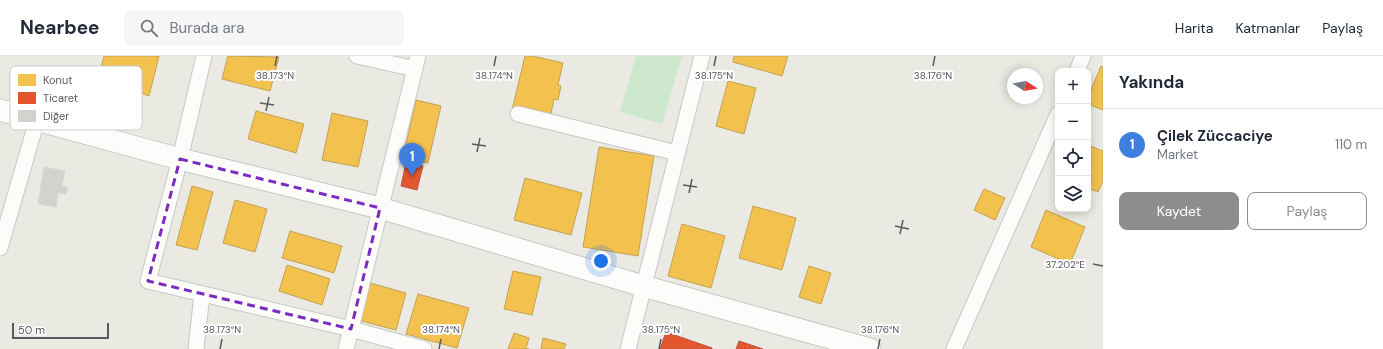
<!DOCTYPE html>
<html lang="tr">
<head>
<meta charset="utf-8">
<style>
  body { margin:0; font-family:"DM Sans",sans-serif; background:#f6f6f7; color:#1f2937 }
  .controls { position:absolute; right:12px; top:12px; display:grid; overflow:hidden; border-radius:8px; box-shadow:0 2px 10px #0003 }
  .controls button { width:36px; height:36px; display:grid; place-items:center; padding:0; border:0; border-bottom:1px solid #e0e1e3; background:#fff; color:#1f2937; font:20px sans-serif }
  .compass { position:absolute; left:1007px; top:12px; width:36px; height:36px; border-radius:50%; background:#fff; box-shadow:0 2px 10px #0003; rotate:101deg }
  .scale { position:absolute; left:12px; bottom:10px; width:97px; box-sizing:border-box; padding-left:4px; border:2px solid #585b62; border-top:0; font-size:11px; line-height:14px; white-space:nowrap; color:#585b62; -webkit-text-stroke:3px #fff; paint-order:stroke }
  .you { position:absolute; left:601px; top:205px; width:14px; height:14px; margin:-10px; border:3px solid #fff; border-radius:50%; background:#1a73e8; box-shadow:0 0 0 6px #1a73e833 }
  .badge { display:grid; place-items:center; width:26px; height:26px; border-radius:50%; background:#8b8d8f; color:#fff; font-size:13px; font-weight:700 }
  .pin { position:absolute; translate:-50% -33px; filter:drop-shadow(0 1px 2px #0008) }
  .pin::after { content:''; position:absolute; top:21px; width:14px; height:12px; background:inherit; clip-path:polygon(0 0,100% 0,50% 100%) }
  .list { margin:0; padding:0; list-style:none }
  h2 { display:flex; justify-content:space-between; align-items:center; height:52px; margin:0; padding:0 16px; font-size:17px }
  h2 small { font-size:13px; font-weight:400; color:#747a83 }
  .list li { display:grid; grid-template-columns:26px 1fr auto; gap:12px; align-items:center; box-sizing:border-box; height:72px; padding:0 16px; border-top:1px solid #e0e1e3 }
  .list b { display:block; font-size:15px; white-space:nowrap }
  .list p { margin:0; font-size:13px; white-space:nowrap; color:#747a83 }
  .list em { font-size:13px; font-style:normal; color:#747a83 }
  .actions { display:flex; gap:8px; padding:12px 16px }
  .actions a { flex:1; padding:9px 0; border:1px solid #8b8d8f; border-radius:8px; text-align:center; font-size:14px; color:#8b8d8f }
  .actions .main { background:#8b8d8f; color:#fff }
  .icon { flex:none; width:22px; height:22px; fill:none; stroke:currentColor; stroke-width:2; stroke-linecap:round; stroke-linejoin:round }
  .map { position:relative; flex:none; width:1103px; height:293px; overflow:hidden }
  header { display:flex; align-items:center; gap:24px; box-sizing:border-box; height:56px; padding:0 20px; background:#fff; border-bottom:1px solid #e0e1e3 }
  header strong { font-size:19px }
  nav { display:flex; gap:22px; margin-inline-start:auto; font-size:14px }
  .search { width:280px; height:36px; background:#f6f6f7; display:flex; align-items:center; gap:10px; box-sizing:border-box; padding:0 14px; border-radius:8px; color:#747a83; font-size:15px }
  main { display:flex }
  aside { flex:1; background:#fff }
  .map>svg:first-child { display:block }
  .green { fill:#cee8cd }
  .homes { fill:#f2c14e; stroke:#c4a254 }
  .shops { fill:#e4572e; stroke:#ba583e }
  .building { fill:#d3d2ce; stroke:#d9d7d1 }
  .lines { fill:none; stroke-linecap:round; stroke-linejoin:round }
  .minor-casing { stroke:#c7c8c6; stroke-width:17 }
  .secondary-casing { stroke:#c8c8c7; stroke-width:23 }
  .minor { stroke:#fcfcfb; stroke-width:15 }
  .secondary { stroke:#fcfcfb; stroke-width:21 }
  .marked { fill:none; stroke:#7b2cbf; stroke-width:3; stroke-dasharray:8 5; stroke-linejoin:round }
  .ticks { fill:none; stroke:#585b62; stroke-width:1.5 }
  .key { fill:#fff; stroke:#cdced0; stroke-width:1 }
  .key-label { font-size:11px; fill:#585b62 }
  .ticks-label { font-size:10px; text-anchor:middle; fill:#585b62; stroke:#fff; stroke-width:4; stroke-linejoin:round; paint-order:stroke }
</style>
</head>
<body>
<header>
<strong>Nearbee</strong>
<div class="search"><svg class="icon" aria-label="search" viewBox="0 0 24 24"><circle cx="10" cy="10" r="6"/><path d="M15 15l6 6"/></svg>Burada ara</div>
<nav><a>Harita</a><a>Katmanlar</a><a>Paylaş</a></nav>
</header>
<main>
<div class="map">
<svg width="1103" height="293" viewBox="0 0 1103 293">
  <rect width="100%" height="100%" fill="#eae9e2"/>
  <path class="green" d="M636,0H682L662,68L620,56Z"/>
  <path class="homes" d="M104,0H159L149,40L98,22Z
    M228,0L279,1L270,35L222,23Z
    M525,0H533L563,7L558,29L561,30L558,44L554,43L550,63L512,54Z
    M734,0H788L782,20L733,6Z
    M1101,10L1103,11V54L1088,48V41Z
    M728,25L756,32L744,78L716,70Z
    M416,44L441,50L428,107L403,102Z
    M256,55L304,68L296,97L248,83Z
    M332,57L368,65L358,111L322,104Z
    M1088,89L1103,95V125L1098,136L1088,132Z
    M599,91L654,100L638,200L583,191Z
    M525,122L582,137L571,179L514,164Z
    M192,130L213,136L197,194L176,189Z
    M984,133L1005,142L995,164L974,154Z
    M235,144L267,153L255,196L223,187Z
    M753,150L796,162L782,214L739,202Z
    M1046,154L1085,171L1070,208L1031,191Z
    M682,168L725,180L711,232L668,220Z
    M290,175L342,190L334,217L282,202Z
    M287,209L330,223L322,249L279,235Z
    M809,210L831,217L821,248L799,241Z
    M513,215L541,221L532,259L504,253Z
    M370,227L406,237L396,274L361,265Z
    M418,238L469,252L457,292L406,278Z
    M514,277L529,282L526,292L529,293H508Z
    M543,282L566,288L564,293H541Z"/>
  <path class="shops" d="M406,106L423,110L417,134L401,130Z
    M666,276L712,292V293H660Z
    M739,285L763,293H736Z"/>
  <path class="building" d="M44,111L65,115L62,130L68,132L66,138L58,137L56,151L38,148Z"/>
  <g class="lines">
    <g class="minor-casing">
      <path id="minor" d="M204,0L180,103L148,225L351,273L424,293
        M357,0L415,13
        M1077,15L1083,0
        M518,58L677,97
        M0,192L37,64
        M196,293L202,238
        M346,293L418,0
        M628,293L702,0
        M954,293L1058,58"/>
    </g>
    <g class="secondary-casing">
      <path id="secondary" d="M0,54L180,103L380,152L643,230L870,293"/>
    </g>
    <use href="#minor" class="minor"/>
    <use href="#secondary" class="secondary"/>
  </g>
  <path class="marked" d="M180,103L380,152L351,273L148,225Z"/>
  <path class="ticks" d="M275,10L277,0M494,10L496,0M714,10L716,0M933,10L935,0M260,47L274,49M266,55L269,41M472,88L486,90M477,96L480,82M683,129L697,131M689,137L692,123M895,170L909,173M900,178L903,164M1093,208L1103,210M220,293L222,283M439,293L441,283M659,293L661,283M878,293L880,283"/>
  <rect x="10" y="10" width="132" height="64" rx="6" class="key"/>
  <rect x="18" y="18" width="18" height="12" fill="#f2c14e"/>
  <rect x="18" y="36" width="18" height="12" fill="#e4572e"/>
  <rect x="18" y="54" width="18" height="12" fill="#d3d2ce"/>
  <g class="key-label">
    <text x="43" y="28">Konut</text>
    <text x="43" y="46">Ticaret</text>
    <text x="43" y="64">Diğer</text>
  </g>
  <g class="ticks-label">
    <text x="275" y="23">38.173°N</text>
    <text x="494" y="23">38.174°N</text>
    <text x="714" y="23">38.175°N</text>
    <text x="933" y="23">38.176°N</text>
    <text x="1065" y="212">37.202°E</text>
    <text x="222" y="277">38.173°N</text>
    <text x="441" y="277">38.174°N</text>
    <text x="661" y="277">38.175°N</text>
    <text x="880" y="277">38.176°N</text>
  </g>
</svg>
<div class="controls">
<button>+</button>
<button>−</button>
<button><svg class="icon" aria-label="locate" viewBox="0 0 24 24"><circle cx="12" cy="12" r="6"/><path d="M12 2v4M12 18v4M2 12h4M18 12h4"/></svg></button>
<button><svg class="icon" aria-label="layers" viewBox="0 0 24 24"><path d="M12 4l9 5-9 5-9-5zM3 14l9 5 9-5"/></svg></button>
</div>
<svg class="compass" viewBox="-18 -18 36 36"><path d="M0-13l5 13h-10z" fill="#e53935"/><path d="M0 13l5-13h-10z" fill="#747a83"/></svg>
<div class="scale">50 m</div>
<div class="you"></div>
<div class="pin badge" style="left:412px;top:120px;background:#3f7fe0">1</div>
</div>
<aside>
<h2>Yakında<small></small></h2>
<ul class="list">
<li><span class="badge" style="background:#3f7fe0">1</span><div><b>Çilek Züccaciye</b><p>Market</p></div><em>110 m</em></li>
</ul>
<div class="actions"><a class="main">Kaydet</a><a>Paylaş</a></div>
</aside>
</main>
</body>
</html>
